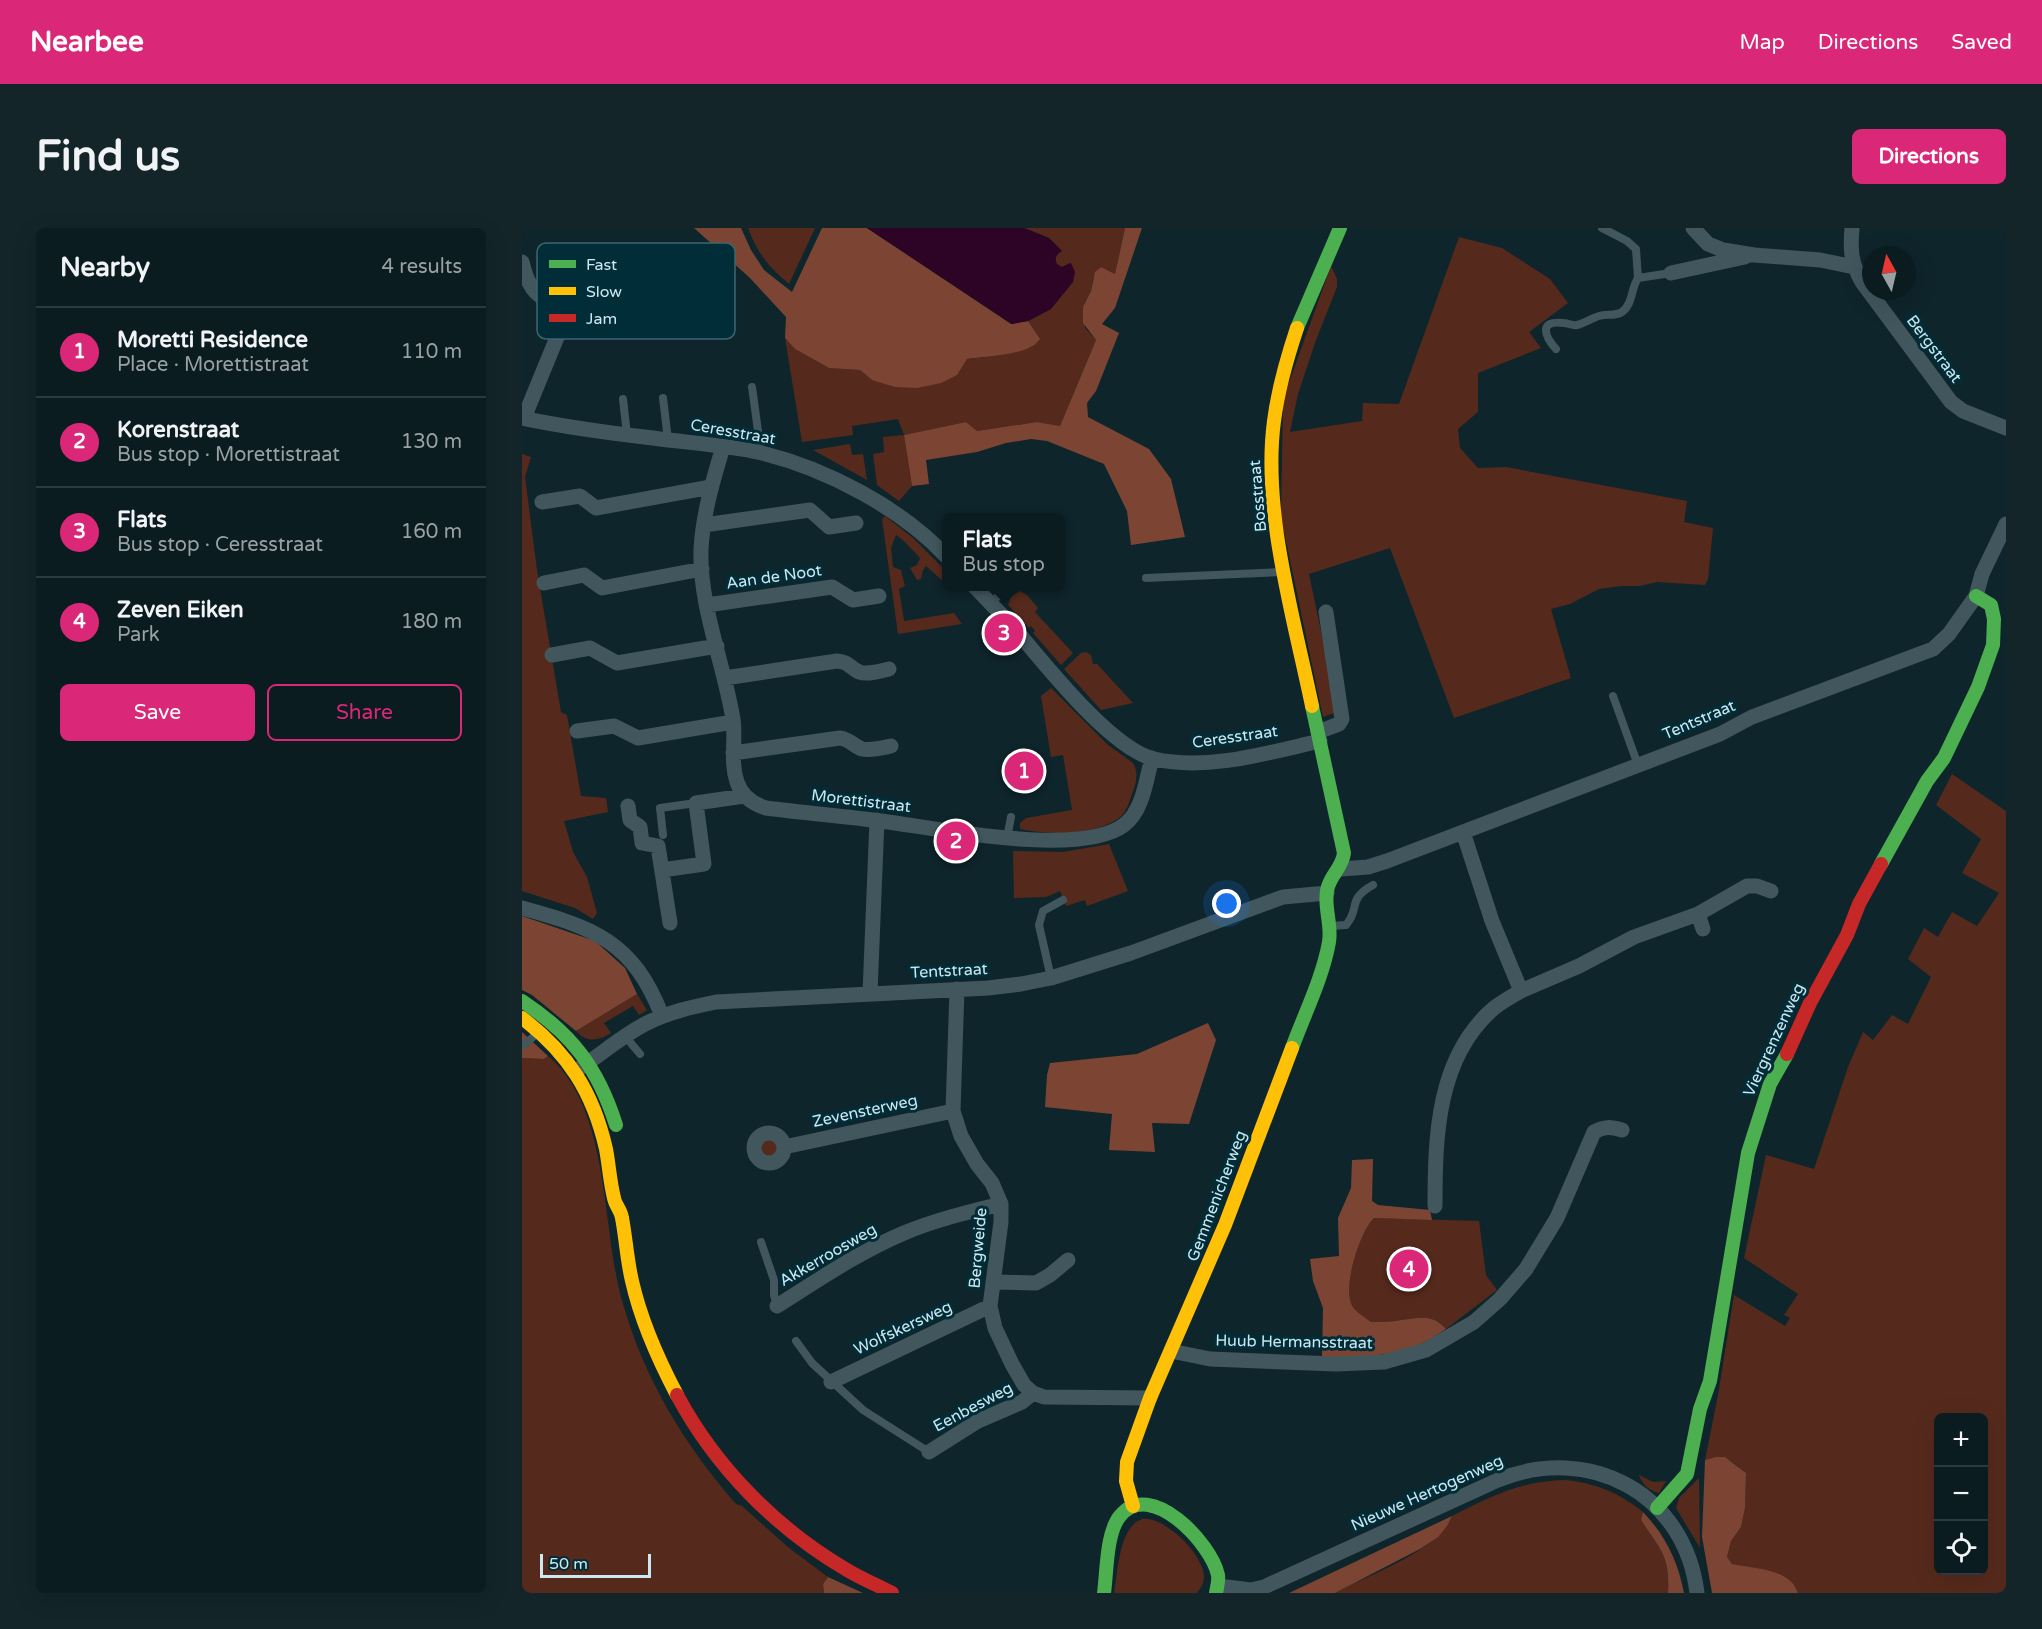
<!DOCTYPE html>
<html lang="en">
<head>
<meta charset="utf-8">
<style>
  body { margin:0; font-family:"Varela Round",sans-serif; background:#132529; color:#f1f3f6 }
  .controls { position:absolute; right:18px; bottom:18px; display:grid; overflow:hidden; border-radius:9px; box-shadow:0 6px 24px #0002 }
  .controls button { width:54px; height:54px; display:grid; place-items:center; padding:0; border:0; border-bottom:2px solid #2a3a3e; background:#0a1c20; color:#f1f3f6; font:30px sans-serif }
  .compass { position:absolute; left:1340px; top:18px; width:54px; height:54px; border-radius:50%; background:#0a1c20; box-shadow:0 6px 24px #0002; rotate:352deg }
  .scale { position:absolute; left:18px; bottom:15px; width:111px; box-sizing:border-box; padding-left:6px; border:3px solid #cde8f1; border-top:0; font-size:16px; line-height:21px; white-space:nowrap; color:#cde8f1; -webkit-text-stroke:4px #012d38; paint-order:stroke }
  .you { position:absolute; left:705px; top:676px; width:21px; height:21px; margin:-15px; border:4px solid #fff; border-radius:50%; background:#1a73e8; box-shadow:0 0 0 9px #1a73e833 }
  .badge { display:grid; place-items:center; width:39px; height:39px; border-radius:50%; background:#db2777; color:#fff; font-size:20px; font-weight:700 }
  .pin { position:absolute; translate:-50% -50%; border:3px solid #fff; box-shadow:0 2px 6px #0006 }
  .popup { position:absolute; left:420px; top:285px; width:123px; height:78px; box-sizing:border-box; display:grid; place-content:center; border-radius:9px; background:#0a1c20; filter:drop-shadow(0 2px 4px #0005); font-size:20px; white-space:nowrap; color:#99a1a5 }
  .popup b { font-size:22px; color:#f1f3f6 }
  .popup::after { content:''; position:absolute; left:50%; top:100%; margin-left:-12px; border:12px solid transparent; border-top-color:#0a1c20 }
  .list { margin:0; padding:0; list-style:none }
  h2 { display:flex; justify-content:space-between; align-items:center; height:78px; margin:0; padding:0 24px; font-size:26px }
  h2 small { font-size:20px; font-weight:400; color:#99a1a5 }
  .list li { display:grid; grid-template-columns:39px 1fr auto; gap:18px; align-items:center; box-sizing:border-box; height:90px; padding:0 24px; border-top:2px solid #2a3a3e }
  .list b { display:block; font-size:22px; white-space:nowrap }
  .list p { margin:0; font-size:20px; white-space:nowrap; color:#99a1a5 }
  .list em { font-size:20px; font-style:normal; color:#99a1a5 }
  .actions { display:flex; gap:12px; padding:18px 24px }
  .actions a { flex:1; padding:14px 0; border:2px solid #db2777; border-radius:9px; text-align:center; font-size:21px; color:#db2777 }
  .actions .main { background:#db2777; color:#fff }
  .icon { flex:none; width:33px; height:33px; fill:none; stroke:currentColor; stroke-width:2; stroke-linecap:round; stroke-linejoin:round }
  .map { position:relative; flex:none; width:1484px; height:1365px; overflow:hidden; border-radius:9px }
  header { display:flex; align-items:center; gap:36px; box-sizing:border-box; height:84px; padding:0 30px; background:#db2777; color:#fff }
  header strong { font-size:28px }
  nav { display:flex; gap:33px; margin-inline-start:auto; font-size:21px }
  .intro { display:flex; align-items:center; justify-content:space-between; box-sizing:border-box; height:144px; padding:0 36px }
  h1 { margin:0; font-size:42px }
  .button { padding:15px 27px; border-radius:9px; background:#db2777; color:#fff; font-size:21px; font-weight:700 }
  main { display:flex; gap:36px; padding:0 36px }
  aside { flex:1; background:#0a1c20; border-radius:9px; box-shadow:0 6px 24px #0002 }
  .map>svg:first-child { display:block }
  .green { fill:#552a1c; fill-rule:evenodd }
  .forest { fill:#7c4533 }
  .water { fill:#2d0326 }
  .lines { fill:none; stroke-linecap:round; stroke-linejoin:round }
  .lane { stroke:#41575d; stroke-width:8 }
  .street { stroke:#41575d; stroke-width:15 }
  .fast { stroke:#4caf50; stroke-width:14 }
  .slow { stroke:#ffc107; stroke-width:14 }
  .jam { stroke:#c62828; stroke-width:14 }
  .labels { text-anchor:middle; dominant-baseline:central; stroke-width:6; stroke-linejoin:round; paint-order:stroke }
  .street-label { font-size:16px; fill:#cde8f1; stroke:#012d38 }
  .key { fill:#012d38; stroke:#3e6570; stroke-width:1.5 }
  .key-label { font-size:16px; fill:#cde8f1 }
</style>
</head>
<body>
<header>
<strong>Nearbee</strong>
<nav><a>Map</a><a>Directions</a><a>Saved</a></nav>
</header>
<div class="intro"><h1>Find us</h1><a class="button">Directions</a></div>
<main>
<aside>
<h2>Nearby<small>4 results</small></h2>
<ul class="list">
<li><span class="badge">1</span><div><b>Moretti Residence</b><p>Place · Morettistraat</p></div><em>110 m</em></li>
<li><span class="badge">2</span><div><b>Korenstraat</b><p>Bus stop · Morettistraat</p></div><em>130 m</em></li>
<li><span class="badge">3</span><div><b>Flats</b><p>Bus stop · Ceresstraat</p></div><em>160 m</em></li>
<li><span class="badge">4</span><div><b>Zeven Eiken</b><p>Park</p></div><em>180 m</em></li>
</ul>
<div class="actions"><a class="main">Save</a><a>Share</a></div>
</aside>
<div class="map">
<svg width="1484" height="1365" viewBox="0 0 1484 1365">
  <rect width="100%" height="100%" fill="#0e252b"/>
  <path class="green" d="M226,0H293L267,56C246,38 236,26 226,0Z
    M502,0H603L593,46L578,39L571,51L569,63L561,79L563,100L574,112L538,198L515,194L455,203L444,194L382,207L390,258L377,273L355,257L351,226L362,224L361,209L382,207L376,191L330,198L331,207L280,214L263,110L273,121L307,140L338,142L350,152L435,146L445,131C464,128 507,128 517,110L506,93L529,81L548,35L540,39L535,37C532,30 534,27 540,23L527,10Z
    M937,9L980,20L1028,51L1046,75L1007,104L1019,120L956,145V184L936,201L938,220L956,240L984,239L1165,273L1162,294L1191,300L1186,351L1183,357L1135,354L1118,358H1099L1077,361L1048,376L1029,381L1049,450L932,490L868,320L787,346L815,479L812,485L801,489L759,289L761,171L809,38L815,51V59L794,112L776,166L768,204L840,193L841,175L877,176Z
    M328,216L330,227L341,226L345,252L291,222Z
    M0,226L9,229L3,249L15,342L39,484L45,487L59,568L84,570L86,584L42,593L51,624L65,649L75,685L71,691L53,680L0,663Z
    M363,288L391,310L425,344V357L404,338L401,342L399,351L395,352L388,340L395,337L398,330L382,313L374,307L369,320L371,339L379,342L383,358L377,361L382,393L432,385L440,396L376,406L360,291Z
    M498,363L505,367L516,380L513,384L551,425L539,437L511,405L513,403L509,398L507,400L486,377L489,369Z
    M564,424L569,427L571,436H575L611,475L579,482L542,441L559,425Z
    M529,460L586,517L611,535C617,546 614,555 610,566C607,575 604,585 597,590C573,608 525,607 498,601V595L504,590L550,582L541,527L529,529L519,468Z
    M1430,546L1484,583V1365H1276L1274,1359L1210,1336L1205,1329L1209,1313L1219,1299L1223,1280L1224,1245C1208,1232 1204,1226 1183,1232L1196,1167L1212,1067L1263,1098L1268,1090L1262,1087L1276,1066L1222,1030L1244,927L1292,941L1326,839L1341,804L1351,812L1370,787L1386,796L1409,749L1386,731L1402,700L1416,709L1430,684L1455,698L1477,665L1440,645L1459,611L1414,577ZM1416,1190H1462V1342H1416Z
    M587,616L606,663L565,678L563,672L544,678L538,663L524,669L492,670L491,623L541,624Z
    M115,766L125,782L117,787L111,778L82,795L89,805C77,813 64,815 54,803Z
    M26,828C89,880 79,1002 101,1076C123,1152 162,1216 214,1276L220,1278L267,1320L306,1349L301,1356L302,1365H0V830L22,831Z
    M239 920a8 8 0 1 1 16 0a8 8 0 1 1-16 0Z
    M852,990L957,993L964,1047L975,1062L924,1101C910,1085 897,1090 879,1092C869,1094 859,1094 849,1094C844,1090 835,1085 831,1079C819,1062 838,1003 852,990Z
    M1117,1247L1131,1254L1144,1253L1137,1265C1127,1263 1120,1256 1117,1247Z
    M1177,1250L1178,1320L1154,1280L1157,1270Z
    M1044,1252C1073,1255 1098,1265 1121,1284L1119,1292C1138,1322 1148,1326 1146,1365H813C847,1346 914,1325 930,1288C970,1268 998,1253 1044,1252Z
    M620,1291C643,1288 681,1326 682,1348C682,1355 679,1360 675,1365H592C596,1343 597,1299 620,1291Z"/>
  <path class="forest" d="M172,0H219L229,22L242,42L270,64L300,0H345L489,96L506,93L518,111C507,128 464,128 445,131L435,147L419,155L395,160L373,159L350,152L338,142L307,140L273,121L263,110L264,89L228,50Z
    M603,0H620L593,80L580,96L597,105L574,163L565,175L566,189L627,221L649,251L663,309L609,317L605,283L582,236L525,213L509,211L484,215L455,224L404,232L407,256L390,258L382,207L444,194L455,203L515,194L538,198L574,112L561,95V79L569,63L573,44L579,39L593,46Z
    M0,688L73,713L103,740L115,766L54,803L10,767L0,762Z
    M686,795L694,812L667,896L630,895L633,924L587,922L590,886L523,879L525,847L528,835L615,826Z
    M0,804L26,828L22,831L0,830Z
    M851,931L850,973L856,977L908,982L910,992L852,990C838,1003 819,1062 831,1079C835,1085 844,1090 849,1094C859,1094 869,1094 879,1092C897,1090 910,1085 924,1101C916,1106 908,1112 899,1116C872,1129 830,1130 800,1129L801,1080L791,1053L788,1031L817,1028L816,990L829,960L830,932Z
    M1194,1229H1203L1224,1245L1223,1280L1219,1299L1209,1313L1205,1329L1210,1336C1232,1341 1268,1340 1276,1365H1190L1180,1309L1183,1232Z
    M1121,1284C1143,1307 1156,1333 1162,1365H1146C1148,1326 1138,1322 1119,1292Z
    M930,1288L925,1298L916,1309L898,1321L813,1365H767Z
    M306,1349L341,1365H302L301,1356Z"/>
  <path class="water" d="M345,0H502L527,10L540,23C534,27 532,29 535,36L540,39L549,35L553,44L551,54L529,81L506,93L490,96Z"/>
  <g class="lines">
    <path class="lane" d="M1080,0L1105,13L1114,21L1116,50
      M1034,121C1022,108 1017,92 1041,95C1047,95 1050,98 1055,97C1063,95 1070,90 1077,88C1085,85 1092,89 1100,84C1111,76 1109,60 1116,50L1149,45
      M230,159L239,225
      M141,170L146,212
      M101,171L105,207
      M624,350L761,344
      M468,375L489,358
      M1091,468L1116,537
      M141,607L138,580L174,575
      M485,610L489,589
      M809,698L824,697C839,680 824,672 851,657
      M529,750L517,697L521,683L541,672
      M103,808L118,826
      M0,818L15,806
      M239,1014L252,1052V1067L255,1078
      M274,1113L290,1135L341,1182L407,1224"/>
    <path class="street" d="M1171,0L1186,16L1201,22L1232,27L1298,32L1332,39
      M1330,0C1328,22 1329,35 1340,54L1429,174L1441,183L1484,200
      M0,34C7,65 17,70 45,83
      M1149,45L1223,29
      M0,190C43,199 88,205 131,210C167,215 204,217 240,225C305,241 379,280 425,329
      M2,190L54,63C67,39 79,33 106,37L174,85
      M201,219C191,252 181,286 179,321C177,377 202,436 211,491C214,512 208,534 215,554C220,569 231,576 244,580C282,585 321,588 359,593C414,600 558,630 602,597C621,583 624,552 630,530
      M20,274L58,268L74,280L189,259
      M182,297L288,282L307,299L334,295
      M22,355L62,347L80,360L180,341
      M452,358C466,373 480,387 493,401C522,435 589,521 632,531C686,543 745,525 798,513
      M185,377L310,359L331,372L357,368
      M30,427L68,420L95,435L195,418
      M203,450L315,433C327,434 327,439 337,444C345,447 359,443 367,441
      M55,503L92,498L116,510L211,494
      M796,504L817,496L820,491L804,384
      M211,525L318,510C327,511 332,518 340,521C349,523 360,520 369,518
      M106,578L108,592L118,599L120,615L136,618L148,695
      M819,641L846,639L865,633L1198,506L1230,489L1411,421L1427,406L1454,368L1460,346L1484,296
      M140,642L182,636L174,575L222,568
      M0,680C72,700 111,713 140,788
      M1176,686L1225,658H1235L1249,663
      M435,761L431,883L439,908L455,936L470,955L479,976V994L468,1078L473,1100L490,1136L502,1157L511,1165L522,1169L628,1170
      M999,763L1057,738L1112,709L1176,686L1181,701
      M348,765L355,592
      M58,840C81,825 101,807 125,795C147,784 170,779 194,774L466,760L499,756L529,750L609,725L761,669L805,665
      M232 920a15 15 0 1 1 30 0a15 15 0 1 1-30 0Z
      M262,919L431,883
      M913,978C913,908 915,829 972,780C980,774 990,768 999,763L970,693L941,604
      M471,1054L514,1055L528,1047L546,1032
      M255,1078C296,1052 337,1024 382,1005C413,992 446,984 479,976
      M649,1123L688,1131L814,1136L862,1134L904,1122L952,1094L978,1071L1004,1041L1035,990L1072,904C1082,898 1089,899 1100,902
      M309,1154L468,1078
      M407,1224L456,1193L500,1174L511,1165
      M696,1358L729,1362L742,1359L976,1252C1067,1215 1163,1265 1175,1365"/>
    <path class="fast" d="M775,100L818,0
      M1359,636L1405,553L1422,530L1456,459L1471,417L1472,391L1469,377L1454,368
      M0,773C50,806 76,840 94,897
      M770,820C782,787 801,749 807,714C810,697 802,680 805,663C807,648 820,641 822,625L790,478
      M1135,1280L1165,1246L1178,1181L1188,1153L1226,925L1248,856L1265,826
      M582,1365C585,1344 584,1305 598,1288C628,1250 689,1315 696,1347C697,1353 695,1359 694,1365"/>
    <path class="slow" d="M775,100C765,130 756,161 752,193C740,283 772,390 790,478
      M0,790C46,825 71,864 84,921C87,937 88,954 92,970C93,977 99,982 100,990C104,1011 105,1032 110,1053C119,1093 136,1131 155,1167
      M611,1278L604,1253L605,1234L628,1170L703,997L770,820"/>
    <path class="jam" d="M1265,826L1288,775L1325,707L1337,676L1359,636
      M155,1167C194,1240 255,1301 325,1342C340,1351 355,1357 370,1365"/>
  </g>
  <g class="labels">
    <g class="street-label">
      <text transform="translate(1412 121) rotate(53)">Bergstraat</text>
      <text transform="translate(211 204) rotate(10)">Ceresstraat</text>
      <text transform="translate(736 268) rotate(-95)">Bosstraat</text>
      <text transform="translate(252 349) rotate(-8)">Aan de Noot</text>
      <text transform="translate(1177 492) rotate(-23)">Tentstraat</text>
      <text transform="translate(713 509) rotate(-8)">Ceresstraat</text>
      <text transform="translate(339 573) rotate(7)">Morettistraat</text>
      <text transform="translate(427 743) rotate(-3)">Tentstraat</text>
      <text transform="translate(1252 812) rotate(-65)">Viergrenzenweg</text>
      <text transform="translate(343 883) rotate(-12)">Zevensterweg</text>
      <text transform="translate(695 968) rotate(-69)">Gemmenicherweg</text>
      <text transform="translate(456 1020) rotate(-85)">Bergweide</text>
      <text transform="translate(306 1027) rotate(-30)">Akkerroosweg</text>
      <text transform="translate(381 1100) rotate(-25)">Wolfskersweg</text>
      <text transform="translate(772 1114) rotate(1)">Huub Hermansstraat</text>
      <text transform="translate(451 1179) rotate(-28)">Eenbesweg</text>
      <text transform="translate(905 1265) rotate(-24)">Nieuwe Hertogenweg</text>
    </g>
  </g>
  <rect x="15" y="15" width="198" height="96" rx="9" class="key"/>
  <rect x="27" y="32" width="27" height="8" fill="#4caf50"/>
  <rect x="27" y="59" width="27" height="8" fill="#ffc107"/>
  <rect x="27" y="86" width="27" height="8" fill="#c62828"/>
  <g class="key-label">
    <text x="64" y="42">Fast</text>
    <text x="64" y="69">Slow</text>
    <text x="64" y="96">Jam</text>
  </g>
</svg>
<div class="controls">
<button>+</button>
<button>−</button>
<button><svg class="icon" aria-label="locate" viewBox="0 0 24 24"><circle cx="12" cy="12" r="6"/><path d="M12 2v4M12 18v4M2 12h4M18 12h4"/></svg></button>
</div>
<svg class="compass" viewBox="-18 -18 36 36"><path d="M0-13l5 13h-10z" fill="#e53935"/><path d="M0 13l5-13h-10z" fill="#99a1a5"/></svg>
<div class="scale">50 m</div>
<div class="you"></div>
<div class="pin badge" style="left:502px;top:543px">1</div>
<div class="pin badge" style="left:434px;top:613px">2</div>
<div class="pin badge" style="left:482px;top:405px">3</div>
<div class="popup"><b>Flats</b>Bus stop</div>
<div class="pin badge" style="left:887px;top:1041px">4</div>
</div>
</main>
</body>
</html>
